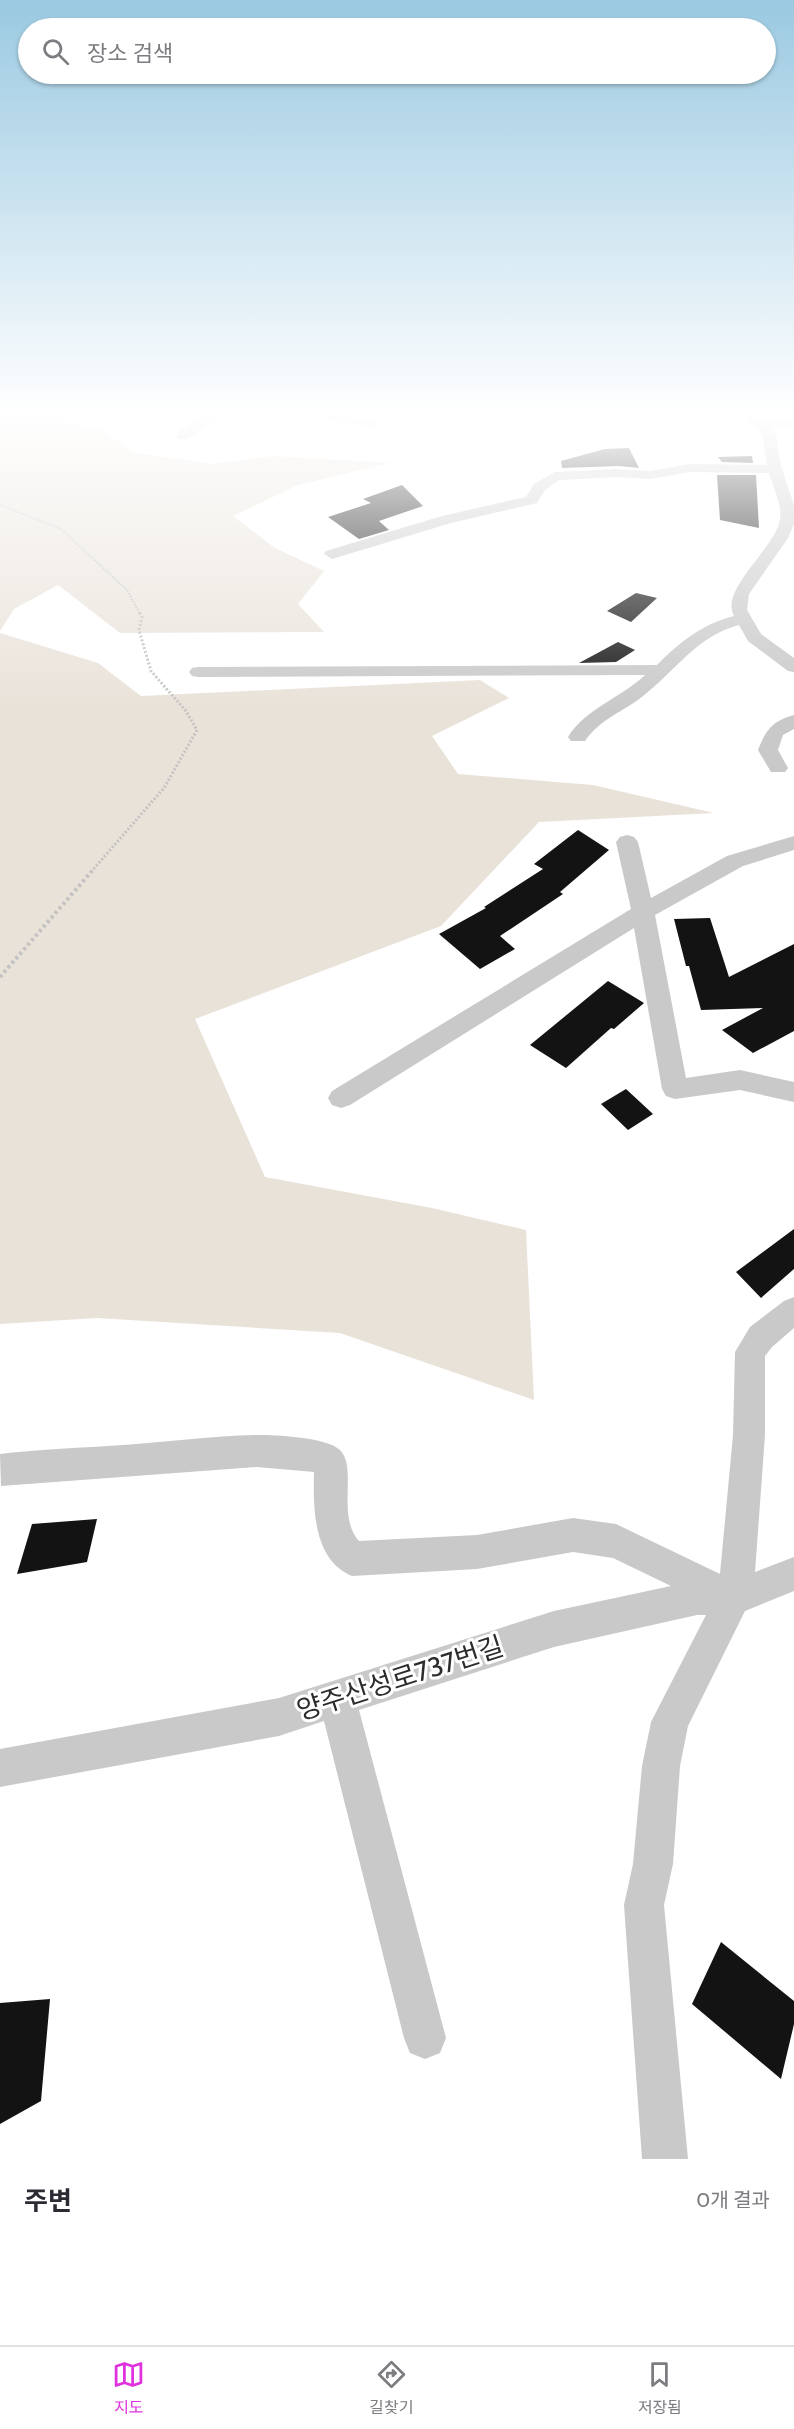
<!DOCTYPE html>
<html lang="ko">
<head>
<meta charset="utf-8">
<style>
  body { margin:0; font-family:Cabin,"Noto Sans KR",sans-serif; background:#f2f2f3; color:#2b2b33 }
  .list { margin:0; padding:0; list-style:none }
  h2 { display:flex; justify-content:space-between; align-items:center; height:78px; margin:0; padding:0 24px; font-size:26px }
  h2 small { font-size:20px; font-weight:400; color:#7c7c81 }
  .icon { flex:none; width:33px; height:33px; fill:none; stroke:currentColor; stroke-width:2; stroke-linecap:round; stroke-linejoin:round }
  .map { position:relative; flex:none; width:794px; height:2159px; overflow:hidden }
  .search { position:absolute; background:#fff; box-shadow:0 2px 4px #0004; left:18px; right:18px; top:18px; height:66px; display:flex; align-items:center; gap:15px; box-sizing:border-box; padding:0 21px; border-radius:33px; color:#7c7c81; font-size:22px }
  .sheet { height:186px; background:#fff }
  nav { display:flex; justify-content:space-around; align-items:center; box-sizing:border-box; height:84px; border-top:2px solid #e1e1e2; background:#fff; font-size:16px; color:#7c7c81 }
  nav a { display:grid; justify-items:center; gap:3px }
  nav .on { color:#e031de }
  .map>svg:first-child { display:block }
  .green { fill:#e9e2d9 }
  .building { fill:#131313 }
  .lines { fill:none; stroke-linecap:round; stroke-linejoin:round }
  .path-far2 { stroke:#c3c3c3; stroke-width:2; stroke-dasharray:1.5 1.5; stroke-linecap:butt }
  .path-far1 { stroke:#c3c3c3; stroke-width:3; stroke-dasharray:2 2; stroke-linecap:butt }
  .path { stroke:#c3c3c3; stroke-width:4; stroke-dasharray:3 3; stroke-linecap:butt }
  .minor { fill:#c9c9c9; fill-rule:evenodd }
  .labels { text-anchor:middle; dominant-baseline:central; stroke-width:6; stroke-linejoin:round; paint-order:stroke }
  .near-street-label { font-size:27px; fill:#2c2c2c; stroke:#fff }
</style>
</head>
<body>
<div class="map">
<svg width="794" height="2159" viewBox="0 0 794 2159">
  <rect width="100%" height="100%" fill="#fff"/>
  <path class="green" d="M31,413L101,429L135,453L213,464L274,456L390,463L298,485L233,516L275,548L324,571L298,604L324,632L120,633L58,585L14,609L0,631V418Z
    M0,633L98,663L141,696L480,680L509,698L432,736L458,774L593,785L714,813L539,822L441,926L195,1019L265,1177L432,1208L526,1230L534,1400L340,1333L97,1318L0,1324Z"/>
  <path class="building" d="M629,448L639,468L619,466L562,468L561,461L605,449Z
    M752,456L753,463L722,462L718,457Z
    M717,475H756L759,528L720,520Z
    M402,485L423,506L379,521L389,530L359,539L328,517L371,503L363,499Z
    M636,593L657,598L631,622L607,611Z
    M618,642L635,650L616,662L579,663Z
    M578,830L609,850L560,892L563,894L500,936L515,949L480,969L439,934L486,908L484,907L543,869L534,864Z
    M710,918L729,977L794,944V1031L753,1053L722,1030L763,1008L701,1010L689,966H686L674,919Z
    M608,981L644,1003L614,1029L611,1028L566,1068L530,1045Z
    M626,1089L653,1114L628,1130L601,1104Z
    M794,1229V1269L761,1298L736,1272Z
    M97,1519L87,1562L17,1574L32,1524Z
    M721,1942L794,2001V2024L781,2079L692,2004Z
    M50,1999L41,2101L0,2124V2003Z"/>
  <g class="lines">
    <path class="path-far2" d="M0,505L61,529L127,590L140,614"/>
    <path class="path-far1" d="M91,872L164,788L197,730L186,711L151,671L139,630L142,617L139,612"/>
    <path class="path" d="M0,977L92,871"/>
    <path class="minor" d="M208,410H224L188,439H178L176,436L178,433Z
      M290,410H322L373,419L380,423L373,427L297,414Z
      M739,410H754C765,421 780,420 794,418V426L777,428L770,426L776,433L781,466L794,505V524L788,538L749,594L747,610L761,634L794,658V672L788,671L748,641L739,625C698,635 674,672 643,696C623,712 600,719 585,741H571L568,737C586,708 621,698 645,675L198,677L192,676L189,672L192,668L198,667L657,665C680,642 702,624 734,616C719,589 776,548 780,519C782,504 773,487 769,473L690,472L650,479L617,477L559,480L545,490L537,503L451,523L332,559L324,554L326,551L442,516L526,497L534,484L555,472L617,469L650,471L690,464L767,465L762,434Z
      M794,715V729L783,735L778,750L788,768L785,772H771L758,750C766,730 772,721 794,715Z
      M627,835L634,837L638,842L651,898L727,856L794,836V850L743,866L655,915L686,1078L740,1070L794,1082V1102L740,1090L675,1099L666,1096L662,1089L634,928L350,1105L341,1108L332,1105L328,1098L332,1091L631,909L616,842L620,837Z
      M794,1297V1328L772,1347L765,1356V1435L755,1572L794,1557V1591L745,1611L688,1726L680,1766L673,1864L664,1905L688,2159H642L624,1905L633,1864L642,1766L651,1722L706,1615H697L554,1647L359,1710L446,2038L440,2053L425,2059L410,2053L404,2038L324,1721L279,1736L0,1787V1749L279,1698L554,1611L671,1586L613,1558L573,1552L477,1569L352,1576C313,1560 313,1508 314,1472L257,1467L1,1486L0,1454C40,1449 82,1448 123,1445C167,1442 212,1436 256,1435C276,1435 326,1437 340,1450C358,1468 336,1516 359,1541L477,1535L573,1518L616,1524L720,1574L733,1435L735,1352L750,1327L784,1301Z"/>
  </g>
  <linearGradient id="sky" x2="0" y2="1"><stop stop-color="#9ac9e1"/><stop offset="0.58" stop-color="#fff"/><stop offset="1" stop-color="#fff" stop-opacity="0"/></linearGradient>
  <rect width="794" height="712" fill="url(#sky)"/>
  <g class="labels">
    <g class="near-street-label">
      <text transform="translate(400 1678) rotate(-18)">양주산성로737번길</text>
    </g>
  </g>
</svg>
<div class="search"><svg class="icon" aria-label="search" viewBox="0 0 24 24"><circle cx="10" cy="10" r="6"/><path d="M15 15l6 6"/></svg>장소 검색</div>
</div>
<section class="sheet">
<h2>주변<small>0개 결과</small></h2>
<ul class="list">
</ul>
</section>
<nav>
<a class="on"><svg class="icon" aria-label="map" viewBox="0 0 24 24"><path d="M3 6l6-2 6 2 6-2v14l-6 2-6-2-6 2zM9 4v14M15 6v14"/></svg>지도</a>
<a><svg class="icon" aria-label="directions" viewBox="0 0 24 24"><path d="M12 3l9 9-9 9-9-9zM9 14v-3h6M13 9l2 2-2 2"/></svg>길찾기</a>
<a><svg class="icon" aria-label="saved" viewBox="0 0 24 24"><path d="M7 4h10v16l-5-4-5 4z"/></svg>저장됨</a>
</nav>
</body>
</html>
